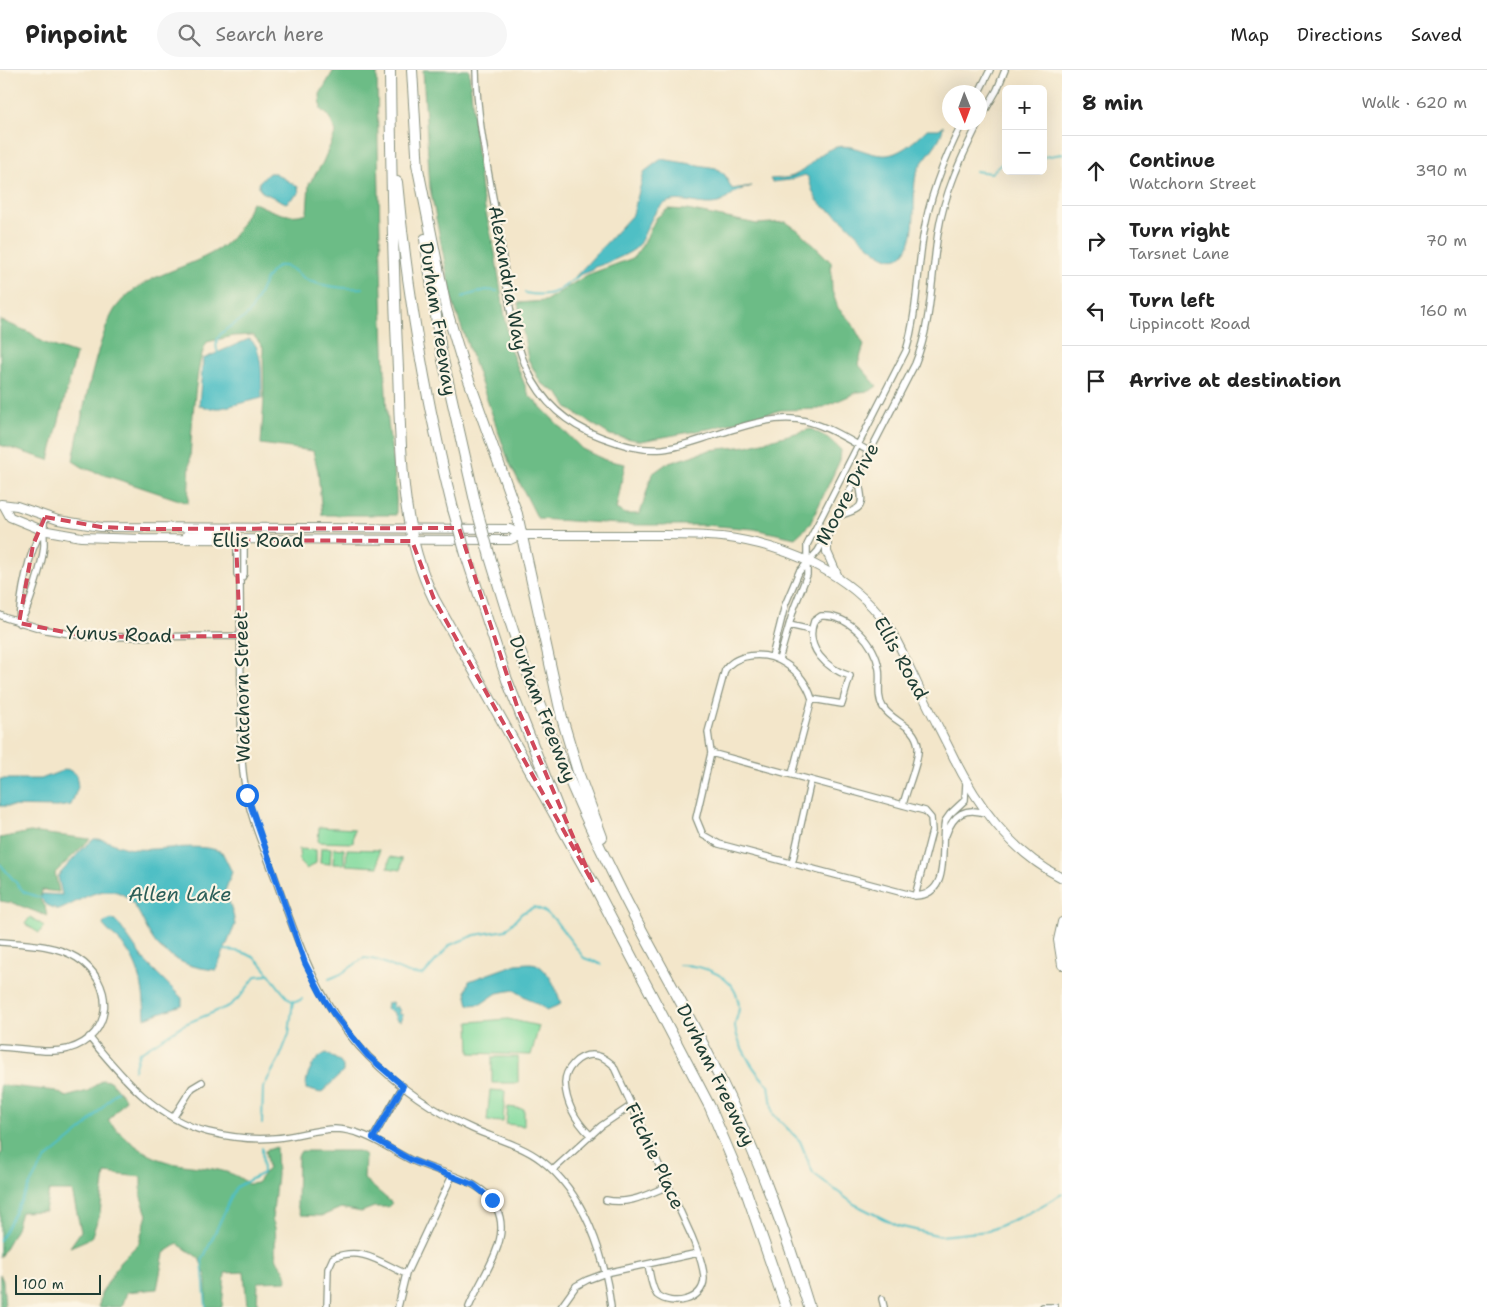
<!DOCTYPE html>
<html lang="en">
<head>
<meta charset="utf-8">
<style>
  body { margin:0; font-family:"Shantell Sans",sans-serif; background:#f6f6f6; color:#222 }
  .controls { position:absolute; right:15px; top:15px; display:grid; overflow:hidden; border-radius:8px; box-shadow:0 5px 20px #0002 }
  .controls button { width:45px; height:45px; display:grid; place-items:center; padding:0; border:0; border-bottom:1px solid #e0e0e0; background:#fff; color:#222; font:25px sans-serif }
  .compass { position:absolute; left:942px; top:15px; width:45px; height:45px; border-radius:50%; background:#fff; box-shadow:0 5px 20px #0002; rotate:179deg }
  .scale { position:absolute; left:15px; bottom:12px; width:86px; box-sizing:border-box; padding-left:5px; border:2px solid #1f3d34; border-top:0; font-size:14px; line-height:18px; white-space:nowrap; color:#1f3d34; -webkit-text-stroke:4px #fcf5e5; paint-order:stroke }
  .stop { position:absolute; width:15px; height:15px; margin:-11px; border:4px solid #1a73e8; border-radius:50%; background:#fff }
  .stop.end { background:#1a73e8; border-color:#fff; box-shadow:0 1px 5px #0008 }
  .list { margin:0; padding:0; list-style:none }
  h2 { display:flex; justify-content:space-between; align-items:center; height:65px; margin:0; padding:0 20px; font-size:21px }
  h2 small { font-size:16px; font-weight:400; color:#767676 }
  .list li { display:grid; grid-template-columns:32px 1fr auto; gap:15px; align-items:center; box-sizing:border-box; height:70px; padding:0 20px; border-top:1px solid #e0e0e0 }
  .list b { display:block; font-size:19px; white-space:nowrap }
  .list p { margin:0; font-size:16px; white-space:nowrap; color:#767676 }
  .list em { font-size:16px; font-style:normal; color:#767676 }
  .icon { flex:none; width:28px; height:28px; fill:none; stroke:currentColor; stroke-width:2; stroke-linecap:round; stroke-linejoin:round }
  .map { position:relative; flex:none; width:1062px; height:1237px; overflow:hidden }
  header { display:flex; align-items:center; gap:30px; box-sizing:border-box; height:70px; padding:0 25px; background:#fff; border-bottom:1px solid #e0e0e0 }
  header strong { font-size:24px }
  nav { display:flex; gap:28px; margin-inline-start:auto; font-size:18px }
  .search { width:350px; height:45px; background:#f6f6f6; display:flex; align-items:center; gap:12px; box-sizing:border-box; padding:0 18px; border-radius:28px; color:#767676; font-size:19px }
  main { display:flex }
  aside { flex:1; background:#fff }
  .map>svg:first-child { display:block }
  .green { fill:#86dca0; stroke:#528c6a }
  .forest { fill:#6cbc86; stroke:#467c5d }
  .water { fill:#50bfc5; stroke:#387e7c }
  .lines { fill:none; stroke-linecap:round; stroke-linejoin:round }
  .stream { stroke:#50bfc5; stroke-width:2 }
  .minor-casing { stroke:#89927f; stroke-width:8 }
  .secondary-casing { stroke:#89927f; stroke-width:10 }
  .motorway-casing { stroke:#89927f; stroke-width:12 }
  .minor { stroke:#fff; stroke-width:5.5 }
  .secondary { stroke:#fff; stroke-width:8 }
  .motorway { stroke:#fff; stroke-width:10 }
  .motorway-bridge-casing { stroke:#89927f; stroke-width:12; stroke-linecap:butt }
  .motorway-bridge { stroke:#fff; stroke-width:10 }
  .route { stroke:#1a73e8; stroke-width:6 }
  .marked { fill:none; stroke:#d1495b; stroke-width:4; stroke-dasharray:10 6; stroke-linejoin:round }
  .labels { text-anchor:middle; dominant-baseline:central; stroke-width:4.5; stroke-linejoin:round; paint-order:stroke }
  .street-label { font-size:19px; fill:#1f3d34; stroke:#fcf5e5 }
  .water-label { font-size:20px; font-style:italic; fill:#2b5e58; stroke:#fcf5e5 }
</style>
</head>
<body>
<header>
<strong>Pinpoint</strong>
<div class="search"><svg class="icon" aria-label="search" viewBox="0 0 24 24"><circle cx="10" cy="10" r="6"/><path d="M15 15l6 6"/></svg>Search here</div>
<nav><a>Map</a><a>Directions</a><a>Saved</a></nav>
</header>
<main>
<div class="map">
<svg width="1062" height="1237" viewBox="0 0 1062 1237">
  <rect width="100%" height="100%" fill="#fcf5e5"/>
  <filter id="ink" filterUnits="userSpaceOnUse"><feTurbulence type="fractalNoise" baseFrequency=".02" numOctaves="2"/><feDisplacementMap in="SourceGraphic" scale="10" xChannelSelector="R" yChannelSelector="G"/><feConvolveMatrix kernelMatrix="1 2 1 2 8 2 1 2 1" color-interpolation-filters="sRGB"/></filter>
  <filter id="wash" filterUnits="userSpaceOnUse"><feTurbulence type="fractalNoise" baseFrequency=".0096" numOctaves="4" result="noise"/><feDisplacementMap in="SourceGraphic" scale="20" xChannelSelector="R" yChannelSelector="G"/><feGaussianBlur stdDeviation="1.12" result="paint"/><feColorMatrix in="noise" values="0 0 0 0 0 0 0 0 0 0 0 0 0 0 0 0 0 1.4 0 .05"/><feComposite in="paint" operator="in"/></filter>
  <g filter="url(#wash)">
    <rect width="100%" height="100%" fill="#f3e6ca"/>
    <path class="green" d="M319,757L354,759L353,773L318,772Z
      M321,778H331L330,794L320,793Z
      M334,778L344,779V794H333Z
      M299,779L316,780V793L306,799L300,793Z
      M347,779L379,780L378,797L346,795Z
      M390,787L402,789L401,800L388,798Z
      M30,847L44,856L39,863L25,854Z
      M508,949L539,956L531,985L470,983L469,952Z
      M492,987H518V1013H492Z
      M490,1020L505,1021L503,1052L487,1051Z
      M508,1037L524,1039V1056L506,1054Z"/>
    <path class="forest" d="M334,0H377C378,108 381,216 386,324C387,365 398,405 396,445H322L318,401L313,381L261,374L264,329L263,277L253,265L234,266L207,272C192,296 190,399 188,433L84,398L73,391C79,359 99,256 118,235C145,202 190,200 223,176C237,166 245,148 252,132C271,140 287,150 307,143L309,114L322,94L336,62L328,45L321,40L320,24Z
      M423,0H469L481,121L495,183L510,279L529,325L582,379L605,390L625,394L616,439L625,444H640L652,404L666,394L710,380L747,376L811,359L828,368L841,380L840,390L810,454L795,468L754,459L706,455H637L538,449L509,392L453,233L430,118Z
      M668,139L687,140L757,154L786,152L799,161L831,192L832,221L838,238L852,253L864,275L858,294L877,316L870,321L858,322L819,339L781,340L713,358L641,371L610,365L569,339L559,324L541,313L528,289L518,233L545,231L587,205L633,188L644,173L656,148Z
      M0,250L31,263L42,272L76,284L49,390L0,375Z
      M30,762L90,769L55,803L59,822L42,820L40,830L45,836L47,846L13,833L0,831V768Z
      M102,1010L110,1011L126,1029L108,1051C124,1067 144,1086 168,1092C194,1099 228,1095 248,1114L257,1113L268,1098L265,1081L276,1077L277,1105L272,1150C279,1161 273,1174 276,1186C278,1197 287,1197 287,1211L258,1212L257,1237H247L244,1202L225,1203L222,1237H206V1206L199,1188L178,1174L164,1183L157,1219L127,1222L122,1237H99L101,1224L120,1192L139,1173L147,1145L141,1127V1107L105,1103L100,1143L91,1168L70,1177L81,1161L72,1121H49L45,1141L21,1142L16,1159L0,1187V1084L2,1083L0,1015L56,1021L66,1027L88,1021Z
      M301,1081H359L365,1085L364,1109L392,1133L388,1137H374L361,1142L341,1138L322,1146L301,1145L297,1136L298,1086Z
      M0,1204L3,1211L5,1237H0Z"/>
    <path class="water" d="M943,56C942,74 921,88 916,105C911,126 920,168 902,185C886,202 851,156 839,147C833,141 823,138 818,131C812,124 811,114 808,107L805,105L790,110L772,112L770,109C778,108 785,109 793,106C808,100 817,83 833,78C852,72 864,84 882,85C898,87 916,70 927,59H939Z
      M661,89L716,98L725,105L732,119L752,116C747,118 742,119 737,121C730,125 726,131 718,133C703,137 684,128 671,131C652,135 647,164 637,177C632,183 601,196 594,197L593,200L575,207L633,144L644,102Z
      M269,103H275L298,117L299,123L286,133L262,122L259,117V112Z
      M249,269C264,275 261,314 262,328L221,338H205L199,335L203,289Z
      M67,699L76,704L78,717L71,735L58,737L0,736V709H41Z
      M94,769C107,768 118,778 134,779C160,781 199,772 222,782L232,802L225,821L233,843L235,855L216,900C193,898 178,893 160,878C141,860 139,818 105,821C88,823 74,834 59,840L47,835L41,829L42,824L62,825L58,806L83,778Z
      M112,849L118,853L144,890L182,928V935L145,948C144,922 141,895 122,874C116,867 108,862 103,855L104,852Z
      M516,894C521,894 530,892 536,894C550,901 557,920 561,934L547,940L514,920L497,923L481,934L469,935L466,922L469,911Z
      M392,932L394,938L397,936L400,941L398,943L403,945L400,951L396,949L393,942L386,939L387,933Z
      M326,983L339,991L343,996V1002L321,1023L306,1019C305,1005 313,989 326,983Z"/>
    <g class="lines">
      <path class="stream" d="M1043,87L1062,84
        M975,101L991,103L1006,90
        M525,223C551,228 558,222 578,206
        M462,227L486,220L497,221
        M218,283C209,260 239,256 249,243C261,227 261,208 278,196C293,194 297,206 309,211C326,217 345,219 363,218
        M0,794L24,822L41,828
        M223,880C266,880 264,905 290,930L296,932L302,929
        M679,895C705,895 737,906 739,937C739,944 735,950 735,956C736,973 756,1005 769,1015L773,1044L800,1071L813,1103L854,1134L898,1156L941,1166L988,1161L1027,1144L1062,1124
        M329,909L341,904L364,888C385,888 404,908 424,904L450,875L475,865L506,860L522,843L534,837L544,841L554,849L584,888L601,894
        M134,1000L139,983L185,954L229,936L240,927L256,906L268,905
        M262,1054L263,1018L280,987L289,964L293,931
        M0,1170L38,1100L46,1089L84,1058L117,1021
        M206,1237L202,1191L236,1117L263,1103L262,1078"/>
    </g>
  </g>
  <g filter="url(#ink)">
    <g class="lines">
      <g class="minor-casing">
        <path id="minor" d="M476,0C477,54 490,108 499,161C513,243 508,333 601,367C623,375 640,381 663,379C681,377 701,369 718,364C792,340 804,343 870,382
          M979,22L990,0
          M979,51L997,20L1005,0
          M837,446C869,438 862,434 858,406
          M237,470V504L240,508
          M244,470V504L240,511C240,553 241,596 241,638C242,662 240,685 244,709C248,742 262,774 274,805C297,870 318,936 369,987C398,1016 435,1042 473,1059C496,1069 521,1075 541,1090C584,1123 605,1184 611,1237
          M0,545L6,548L46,560L89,567L240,566
          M19,553C29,541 43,491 44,475C44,465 43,457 45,447
          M19,553C20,526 28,483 42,460
          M789,555L811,560
          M772,587L785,535L799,502L818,481L827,465L915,294C932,253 931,207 938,163C944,124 961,88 979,52
          M779,590L794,538L807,505V475L906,281C917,244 917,205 923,167C929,127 944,89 963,52
          M812,629L842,634L850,606C827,599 804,578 814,551L821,546C849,544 875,573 879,599C881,611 876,626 883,637C893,653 915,654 918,676C920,690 906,720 903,735
          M711,683L696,748L703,765L719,774L915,826C953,825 939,776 945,751L950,744L965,730L966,713
          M711,683L925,741L931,748L932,761L915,826
          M711,683L708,662L725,600C730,592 736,590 744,587C774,579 803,600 812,629L792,704
          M946,765C953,744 966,736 987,744
          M792,794L811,710
          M0,872C26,874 54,874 77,888C115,912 115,966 68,979C47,984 21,978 0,977
          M89,967C122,1007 156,1049 208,1062C229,1067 254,1070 275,1068C295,1067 314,1059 335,1059C365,1060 385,1077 411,1090C434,1101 462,1105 483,1121C494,1129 501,1144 501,1157C502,1181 478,1214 469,1237
          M173,1048L192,1018L202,1012
          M590,1065C576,1051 566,1034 565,1013C565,999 578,985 592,985C601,985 607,990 613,995L692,1167C697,1180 704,1195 704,1209C703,1231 672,1237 657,1225C651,1217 650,1204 648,1195
          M373,1068L403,1016
          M553,1100L601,1056L632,1035
          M606,1130C629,1135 646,1125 668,1116
          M882,1229L884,1237
          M327,1237L328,1199L333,1188C361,1176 380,1192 406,1204
          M398,1237L406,1204L452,1106
          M561,1237L576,1216L587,1210L606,1203L698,1183
          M1043,1237H1055"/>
      </g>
      <g class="secondary-casing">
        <path id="secondary" d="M1,434L17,436L58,450L101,457L510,459L521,465
          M4,436L10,447L42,460L81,467L141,469L510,470L521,465C559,465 597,465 635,465C664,465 693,464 722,467C785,475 849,502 887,555C899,572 906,591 915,609C926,633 938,656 950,680C975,732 1009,781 1062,808
          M187,465L223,463
          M827,465V482L838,507
          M1062,852L1058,870L1062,895"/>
      </g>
      <g class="motorway-casing">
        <path id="motorway" d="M390,0C391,100 393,199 398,299C401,376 399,459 434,529L593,813
          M412,0L418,100
          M417,94L446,238L462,291L517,444L562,648L579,705L602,767
          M397,112C407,223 426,331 453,439
          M425,169L441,281L477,440
          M490,487C522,596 562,702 613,804C645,871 684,934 716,1000C754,1077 784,1156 809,1237
          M467,488L507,610L559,741
          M591,809L710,1037L747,1124L786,1237"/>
      </g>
      <use href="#minor" class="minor"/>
      <use href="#secondary" class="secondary"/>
      <use href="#motorway" class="motorway"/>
      <g class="motorway-bridge-casing">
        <path id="motorway-bridge" d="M453,439L467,488
          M477,440L490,487"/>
      </g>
      <use href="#motorway-bridge" class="motorway-bridge"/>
    </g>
  </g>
  <g class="lines" filter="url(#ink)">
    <path class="route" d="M247,725L305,893L321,924L333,943L368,986L403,1016L373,1068L411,1090L474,1115L492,1130"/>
  </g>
  <path class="marked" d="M45,447L101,457L143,459L459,458L518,639L593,813L434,529L412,471L236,470L240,566L89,567L19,553L33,475Z"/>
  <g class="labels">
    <g class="street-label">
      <text transform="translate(508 208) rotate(80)">Alexandria Way</text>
      <text transform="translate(438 249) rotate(81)">Durham Freeway</text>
      <text transform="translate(847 424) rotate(-62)">Moore Drive</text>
      <text x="258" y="470">Ellis Road</text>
      <text transform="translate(119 564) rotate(2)">Yunus Road</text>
      <text transform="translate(901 588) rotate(61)">Ellis Road</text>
      <text transform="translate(242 617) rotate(-91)">Watchorn Street</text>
      <text transform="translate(543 639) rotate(69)">Durham Freeway</text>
      <text transform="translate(716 1005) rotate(64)">Durham Freeway</text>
      <text transform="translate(655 1086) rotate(65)">Fitchie Place</text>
    </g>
    <g class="water-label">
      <text x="180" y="824">Allen Lake</text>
    </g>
  </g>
</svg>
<div class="controls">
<button>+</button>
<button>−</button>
</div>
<svg class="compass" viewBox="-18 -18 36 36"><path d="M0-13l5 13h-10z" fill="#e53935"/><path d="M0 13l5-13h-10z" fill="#767676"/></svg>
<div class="scale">100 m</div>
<div class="stop" style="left:247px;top:725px"></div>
<div class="stop end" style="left:492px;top:1130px"></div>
</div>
<aside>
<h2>8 min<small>Walk · 620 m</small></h2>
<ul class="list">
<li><svg class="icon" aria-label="ahead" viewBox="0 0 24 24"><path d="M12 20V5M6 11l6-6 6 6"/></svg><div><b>Continue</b><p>Watchorn Street</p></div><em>390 m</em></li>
<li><svg class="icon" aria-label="right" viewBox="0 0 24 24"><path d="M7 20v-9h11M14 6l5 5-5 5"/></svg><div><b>Turn right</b><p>Tarsnet Lane</p></div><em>70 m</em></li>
<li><svg class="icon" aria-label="left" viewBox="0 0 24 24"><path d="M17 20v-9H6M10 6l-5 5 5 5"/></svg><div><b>Turn left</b><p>Lippincott Road</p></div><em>160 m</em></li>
<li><svg class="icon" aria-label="arrive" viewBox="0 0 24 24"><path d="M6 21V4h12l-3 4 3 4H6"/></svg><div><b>Arrive at destination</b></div></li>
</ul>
</aside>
</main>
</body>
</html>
